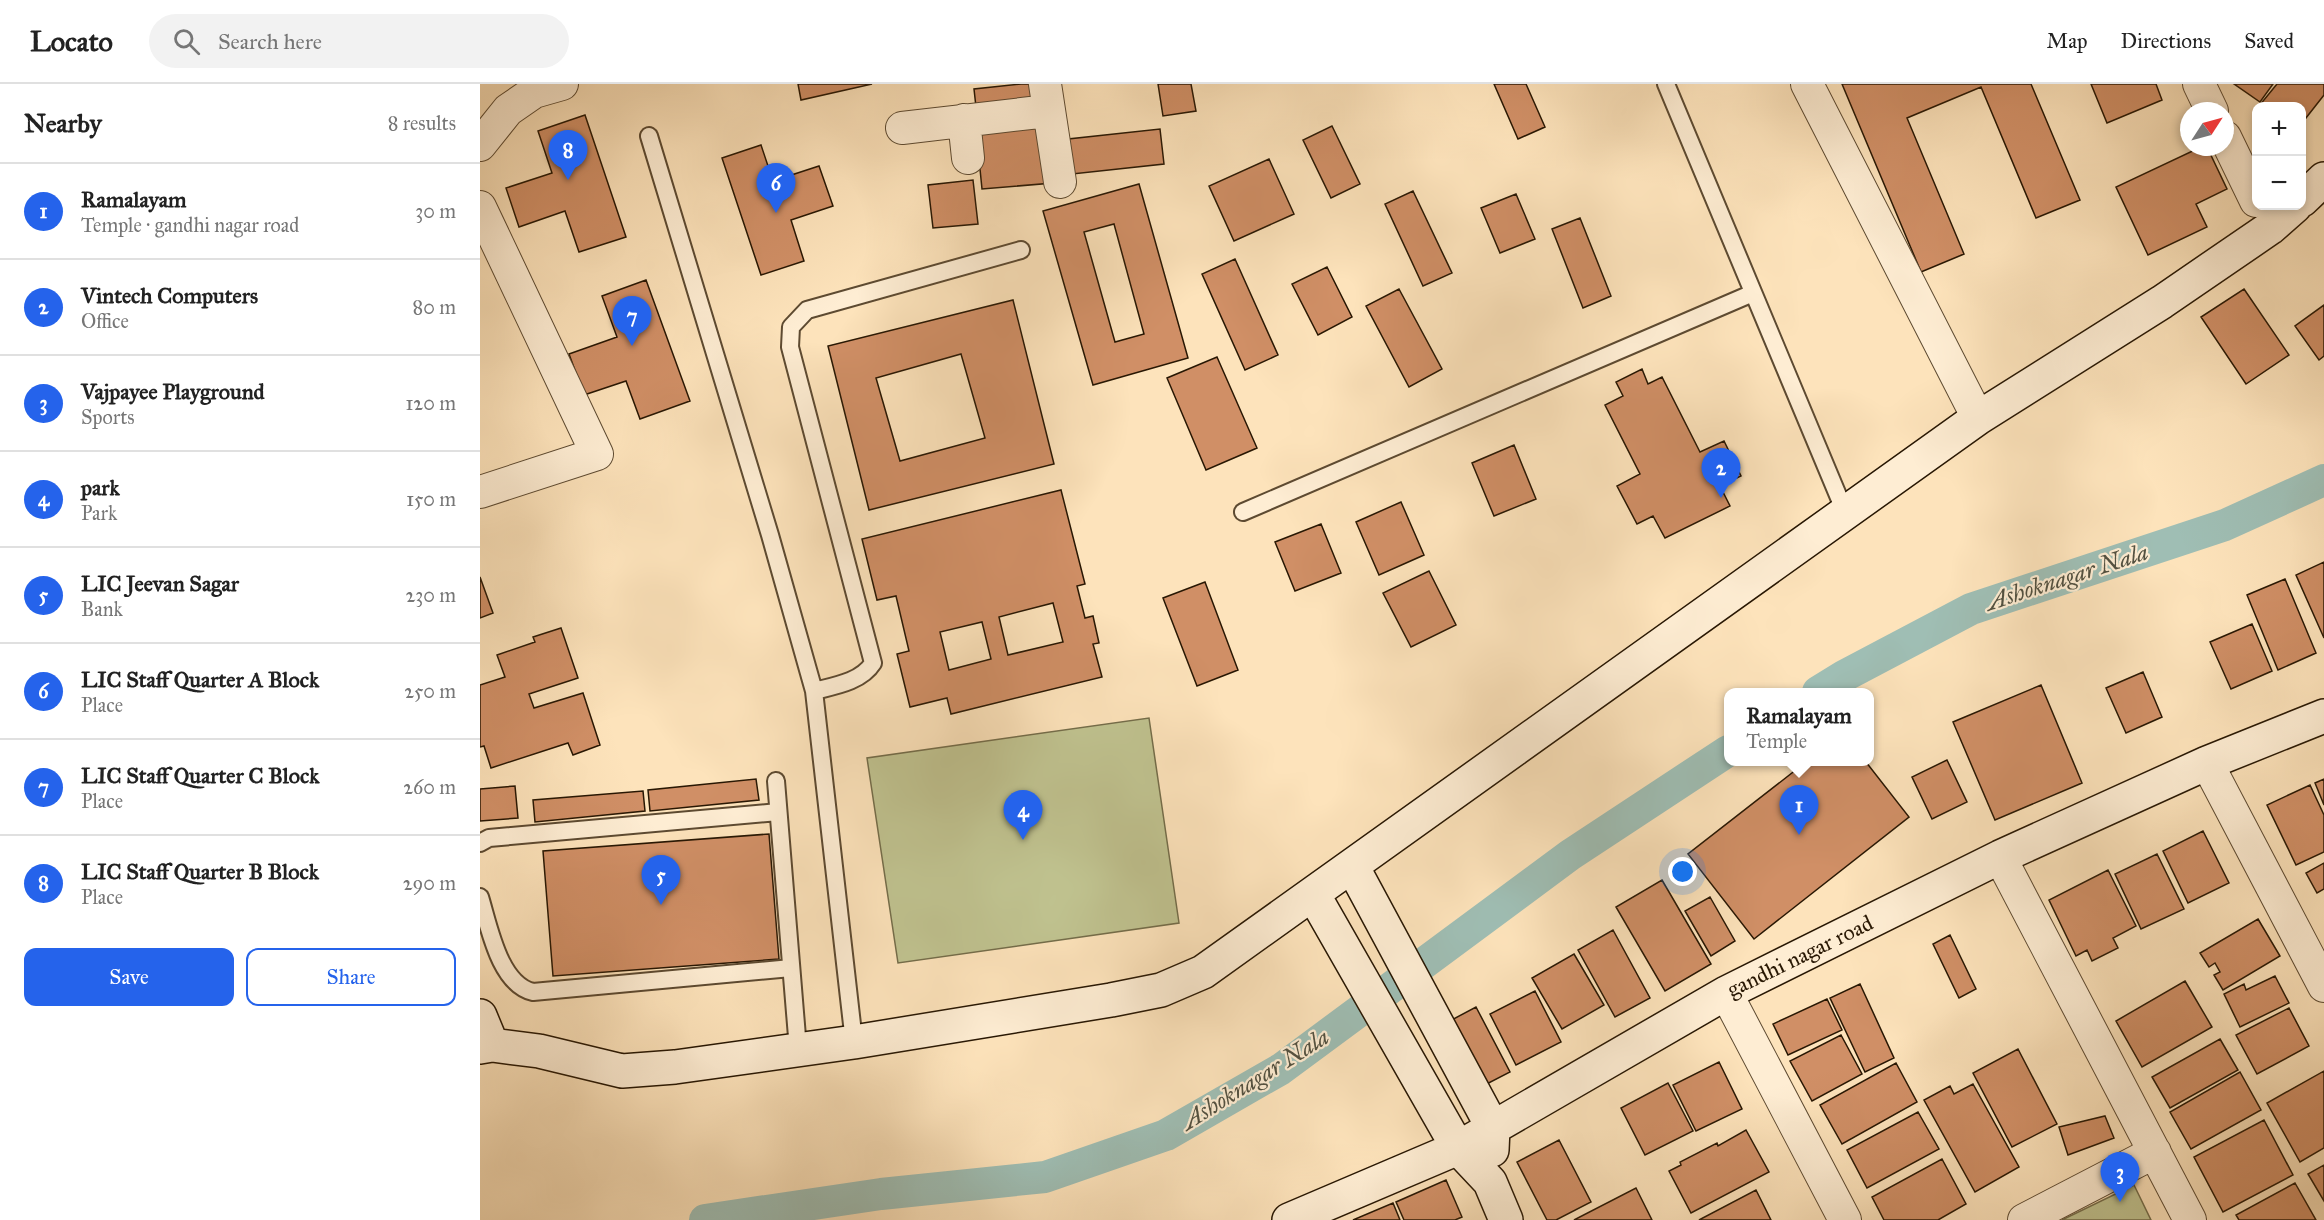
<!DOCTYPE html>
<html lang="en">
<head>
<meta charset="utf-8">
<style>
  body { margin:0; font-family:"IM FELL Great Primer",serif; background:#f2f2f2; color:#222 }
  .controls { position:absolute; right:18px; top:18px; display:grid; overflow:hidden; border-radius:12px; box-shadow:0 3px 9px #0003 }
  .controls button { width:54px; height:54px; display:grid; place-items:center; padding:0; border:0; border-bottom:2px solid #e0e0e0; background:#fff; color:#222; font:30px sans-serif }
  .compass { position:absolute; left:1700px; top:18px; width:54px; height:54px; border-radius:50%; background:#fff; box-shadow:0 3px 9px #0003; rotate:54deg }
  .you { position:absolute; left:1203px; top:788px; width:21px; height:21px; margin:-15px; border:4px solid #fff; border-radius:50%; background:#1a73e8; box-shadow:0 0 0 9px #1a73e833 }
  .badge { display:grid; place-items:center; width:39px; height:39px; border-radius:50%; background:#2563eb; color:#fff; font-size:20px; font-weight:700 }
  .pin { position:absolute; translate:-50% -50px; filter:drop-shadow(0 2px 3px #0008) }
  .pin::after { content:''; position:absolute; top:32px; width:21px; height:18px; background:inherit; clip-path:polygon(0 0,100% 0,50% 100%) }
  .popup { position:absolute; left:1244px; top:604px; width:150px; height:78px; box-sizing:border-box; display:grid; place-content:center; border-radius:12px; background:#fff; filter:drop-shadow(0 2px 4px #0005); font-size:20px; white-space:nowrap; color:#767676 }
  .popup b { font-size:22px; color:#222 }
  .popup::after { content:''; position:absolute; left:50%; top:100%; margin-left:-12px; border:12px solid transparent; border-top-color:#fff }
  .list { margin:0; padding:0; list-style:none }
  h2 { display:flex; justify-content:space-between; align-items:center; height:78px; margin:0; padding:0 24px; font-size:26px }
  h2 small { font-size:20px; font-weight:400; color:#767676 }
  .list li { display:grid; grid-template-columns:39px 1fr auto; gap:18px; align-items:center; box-sizing:border-box; height:96px; padding:0 24px; border-top:2px solid #e0e0e0 }
  .list b { display:block; font-size:22px; white-space:nowrap }
  .list p { margin:0; font-size:20px; white-space:nowrap; color:#767676 }
  .list em { font-size:20px; font-style:normal; color:#767676 }
  .actions { display:flex; gap:12px; padding:18px 24px }
  .actions a { flex:1; padding:14px 0; border:2px solid #2563eb; border-radius:12px; text-align:center; font-size:21px; color:#2563eb }
  .actions .main { background:#2563eb; color:#fff }
  .icon { flex:none; width:33px; height:33px; fill:none; stroke:currentColor; stroke-width:2; stroke-linecap:round; stroke-linejoin:round }
  .map { position:relative; flex:none; width:1844px; height:1136px; overflow:hidden }
  header { display:flex; align-items:center; gap:36px; box-sizing:border-box; height:84px; padding:0 30px; background:#fff; border-bottom:2px solid #e0e0e0 }
  header strong { font-size:28px }
  nav { display:flex; gap:33px; margin-inline-start:auto; font-size:21px }
  .search { width:420px; height:54px; background:#f2f2f2; display:flex; align-items:center; gap:15px; box-sizing:border-box; padding:0 21px; border-radius:33px; color:#767676; font-size:22px }
  main { display:flex }
  aside { flex:1; background:#fff }
  .map>svg:first-child { display:block }
  .green { fill:#c0c390; stroke:#746d4a; stroke-width:1.5 }
  .lines { fill:none; stroke-linecap:round; stroke-linejoin:round }
  .canal { stroke:#9fbeb4; stroke-width:32 }
  .building { fill:#d08f66; stroke:#281703; stroke-width:1.5; fill-rule:evenodd }
  .lane-casing { stroke:#5d4a31; stroke-width:20 }
  .street-casing { stroke:#5d4a31; stroke-width:34 }
  .secondary-casing { stroke:#281703; stroke-width:36 }
  .lane { stroke:#feedd3; stroke-width:16 }
  .street { stroke:#feedd3; stroke-width:32 }
  .secondary { stroke:#feedd3; stroke-width:33 }
  .labels { text-anchor:middle; dominant-baseline:central; stroke-width:4.5; stroke-linejoin:round; paint-order:stroke }
  .street-label { font-size:22px; fill:#281703; stroke:#feedd3 }
  .water-label { font-size:24px; font-style:italic; fill:#525141; stroke:#feedd3 }
</style>
</head>
<body>
<header>
<strong>Locato</strong>
<div class="search"><svg class="icon" aria-label="search" viewBox="0 0 24 24"><circle cx="10" cy="10" r="6"/><path d="M15 15l6 6"/></svg>Search here</div>
<nav><a>Map</a><a>Directions</a><a>Saved</a></nav>
</header>
<main>
<aside>
<h2>Nearby<small>8 results</small></h2>
<ul class="list">
<li><span class="badge">1</span><div><b>Ramalayam</b><p>Temple · gandhi nagar road</p></div><em>30 m</em></li>
<li><span class="badge">2</span><div><b>Vintech Computers</b><p>Office</p></div><em>80 m</em></li>
<li><span class="badge">3</span><div><b>Vajpayee Playground</b><p>Sports</p></div><em>120 m</em></li>
<li><span class="badge">4</span><div><b>park</b><p>Park</p></div><em>150 m</em></li>
<li><span class="badge">5</span><div><b>LIC Jeevan Sagar</b><p>Bank</p></div><em>230 m</em></li>
<li><span class="badge">6</span><div><b>LIC Staff Quarter A Block</b><p>Place</p></div><em>250 m</em></li>
<li><span class="badge">7</span><div><b>LIC Staff Quarter C Block</b><p>Place</p></div><em>260 m</em></li>
<li><span class="badge">8</span><div><b>LIC Staff Quarter B Block</b><p>Place</p></div><em>290 m</em></li>
</ul>
<div class="actions"><a class="main">Save</a><a>Share</a></div>
</aside>
<div class="map">
<svg width="1844" height="1136" viewBox="0 0 1844 1136">
  <rect width="100%" height="100%" fill="#fde3bb"/>
  <filter id="stains"><feTurbulence type="fractalNoise" baseFrequency=".00333" numOctaves="4"/><feColorMatrix values="0 0 0 0 .2 0 0 0 0 .09 0 0 0 0 .02 0 0 0 .5 -.17"/></filter>
  <radialGradient id="worn" r=".72"><stop offset=".6" stop-color="#630" stop-opacity="0"/><stop offset="1" stop-color="#630" stop-opacity=".3"/></radialGradient>
  <path class="green" d="M669,634L699,839L418,879L387,674Z
    M1654,1101L1671,1136H1582Z"/>
  <g class="lines">
    <path class="canal" d="M1338,608L1364,592L1491,525L1745,441L1844,396
      M225,1136L401,1110L565,1093L686,1051L801,985L1090,771L1248,667"/>
  </g>
  <path class="building" d="M318,0H392L321,16Z
    M541,0H558L560,15L496,23L494,5Z
    M678,0H711L716,27L683,32Z
    M1014,0H1046L1065,43L1038,55Z
    M1362,0H1551L1600,116L1556,134L1501,3L1427,34L1484,170L1441,188Z
    M1611,0H1676L1682,16L1627,39Z
    M1754,0H1793L1780,18Z
    M1797,0H1844V11L1822,39V22H1779Z
    M105,31L146,153L99,168L85,127L39,143L26,104L72,89L58,47Z
    M567,39L573,99L502,105L496,45Z
    M852,42L880,100L851,114L823,56Z
    M680,45L684,80L583,91L579,56Z
    M281,61L293,97L339,82L353,122L311,136L324,177L281,191L242,74Z
    M1721,63H1727L1747,105L1716,120L1727,143L1668,171L1636,103Z
    M789,75L814,130L754,157L729,102Z
    M493,96L498,140L453,144L448,101Z
    M659,100L708,274L613,301L563,127ZM634,140L664,250L635,258L604,148Z
    M933,107L972,189L943,202L905,120Z
    M1036,110L1055,155L1020,169L1001,124Z
    M1100,134L1131,212L1103,224L1072,145Z
    M755,175L798,271L765,286L722,190Z
    M847,183L872,233L838,251L812,200Z
    M166,196L210,317L160,335L146,297L104,311L89,270L137,253L122,212Z
    M919,205L962,285L929,303L886,222Z
    M1764,205L1809,271L1766,300L1721,233Z
    M533,216L574,380L389,426L348,262ZM481,270L505,354L420,377L396,294Z
    M1844,221V272L1839,276L1815,242Z
    M737,273L777,364L726,386L687,294Z
    M1162,285L1168,300L1182,293L1220,368L1244,357L1261,392L1240,402L1250,422L1185,454L1173,432L1157,440L1137,402L1160,390L1125,321L1143,312L1136,298Z
    M1034,361L1056,415L1014,432L992,379Z
    M581,406L605,500L597,502L605,534L613,532L619,559L613,560L622,593L471,630L467,614L430,623L417,570L429,567L416,512L397,516L382,455ZM573,519L583,558L528,571L519,533ZM502,538L511,575L469,586L460,548Z
    M921,418L944,471L899,491L876,438Z
    M841,440L861,489L815,507L795,458Z
    M1844,478V554L1816,491Z
    M949,487L976,541L931,563L903,509Z
    M0,493L13,529L0,534Z
    M1805,495L1836,569L1798,586L1767,511Z
    M725,498L758,586L717,602L683,514Z
    M1772,540L1792,587L1751,605L1730,558Z
    M81,544L98,594L49,610L54,624L103,609L120,661L93,671L88,659L11,684L4,662L0,663V601L25,593L17,571L55,558L53,553Z
    M1663,588L1682,633L1646,649L1626,604Z
    M1561,601L1602,699L1515,736L1473,638Z
    M1467,676L1487,718L1452,735L1432,693Z
    M1326,678H1386L1429,733L1274,855L1208,770Z
    M276,695L279,716L170,727L168,706Z
    M1844,695V721L1835,699Z
    M1830,701L1844,731V768L1816,781L1787,721Z
    M35,702L38,734L0,737V705Z
    M163,707L165,727L55,738L53,716Z
    M1723,747L1749,799L1708,819L1683,767Z
    M289,750L299,875L73,892L63,767Z
    M1677,770L1704,825L1661,845L1635,790Z
    M1844,779V805L1837,809L1826,789Z
    M1628,786L1656,842L1633,854L1638,864L1612,877L1607,866L1596,872L1569,816Z
    M1182,796L1231,880L1185,907L1136,823Z
    M1230,813L1255,857L1231,872L1205,827Z
    M1778,835L1800,872L1743,906L1734,891L1740,888L1735,879L1729,883L1720,869Z
    M1133,846L1170,914L1135,933L1098,866Z
    M1470,851L1496,905L1479,914L1453,860Z
    M1094,870L1124,921L1082,945L1052,894Z
    M1795,892L1809,919L1760,943L1744,910L1764,900L1766,906Z
    M1705,897L1732,943L1662,983L1636,937Z
    M1380,900L1414,974L1385,988L1350,914Z
    M1055,907L1081,958L1036,981L1010,930Z
    M1347,915L1362,946L1308,971L1293,940Z
    M996,923L1030,988L999,1004L966,939Z
    M1809,924L1829,962L1777,990L1756,951Z
    M1361,951L1382,990L1332,1017L1310,977Z
    M1740,955L1758,986L1690,1024L1672,993Z
    M1538,965L1577,1040L1532,1063L1493,989Z
    M1239,978L1262,1025L1216,1047L1193,1001Z
    M1416,979L1437,1018L1362,1060L1340,1021Z
    M1844,987V1064L1820,1078L1787,1019Z
    M1760,988L1781,1026L1711,1065L1690,1028Z
    M1188,999L1213,1047L1165,1071L1141,1024Z
    M1493,1000L1539,1083L1495,1108L1444,1016L1470,1002L1474,1010Z
    M1438,1028L1459,1065L1387,1104L1367,1066Z
    M1625,1032L1634,1054L1588,1071L1579,1043Z
    M1784,1036L1813,1091L1743,1128L1714,1073Z
    M1266,1046L1289,1088L1211,1129L1189,1087L1201,1081L1200,1078L1237,1059L1238,1062Z
    M1079,1056L1111,1118L1076,1136H1067L1037,1078Z
    M1462,1075L1486,1120L1458,1136H1404L1392,1113Z
    M1844,1081V1117L1828,1090Z
    M966,1096L982,1133L975,1136H924L916,1118Z
    M1815,1099L1836,1136H1759L1756,1131Z
    M1156,1104L1172,1136H1094Z
    M1276,1106L1291,1136H1219Z
    M913,1119L920,1136H873Z"/>
  <g class="lines">
    <g class="lane-casing">
      <path id="lane" d="M1186,0L1365,428
        M169,52L290,451L334,607L374,958
        M763,428L1273,209
        M334,607C354,602 381,598 393,579L310,263L311,243L327,226L541,166
        M296,697L318,965
        M0,759L9,754L298,728
        M0,813C9,842 19,900 53,908L311,884"/>
    </g>
    <g class="street-casing">
      <path id="street" d="M565,0L580,98
        M1327,0L1498,334
        M1719,0L1732,27
        M484,36L488,74
        M422,44L568,27
        M1745,53L1776,117
        M0,61L28,26L54,8L82,0
        M0,123L117,370L0,408
        M1727,679L1844,902
        M1520,773L1710,1136
        M1246,909L1365,1136
        M1544,1136L1675,1068"/>
    </g>
    <g class="secondary-casing">
      <path id="secondary" d="M1822,116L1844,95
        M872,782L1013,1044L1012,1066
        M833,810L978,1064L1010,1098L1026,1136
        M0,932L12,961
        M0,963L12,961L59,967L142,987L195,983L374,958L631,916L681,906L723,888L1498,334L1682,218L1790,144L1815,122
        M809,1136L978,1064L1246,909L1520,773L1727,679L1844,632"/>
    </g>
    <use href="#lane" class="lane"/>
    <use href="#street" class="street"/>
    <use href="#secondary" class="secondary"/>
  </g>
  <g class="labels">
    <g class="street-label">
      <text transform="translate(1320 872) rotate(-26)">gandhi nagar road</text>
    </g>
    <g class="water-label">
      <text transform="translate(1587 493) rotate(-18)">Ashoknagar Nala</text>
      <text transform="translate(775 995) rotate(-32)">Ashoknagar Nala</text>
    </g>
  </g>
  <rect width="100%" height="100%" filter="url(#stains)"/>
  <rect width="100%" height="100%" fill="url(#worn)"/>
</svg>
<div class="controls">
<button>+</button>
<button>−</button>
</div>
<svg class="compass" viewBox="-18 -18 36 36"><path d="M0-13l5 13h-10z" fill="#e53935"/><path d="M0 13l5-13h-10z" fill="#767676"/></svg>
<div class="you"></div>
<div class="pin badge" style="left:1319px;top:751px">1</div>
<div class="popup"><b>Ramalayam</b>Temple</div>
<div class="pin badge" style="left:1241px;top:414px">2</div>
<div class="pin badge" style="left:1640px;top:1118px">3</div>
<div class="pin badge" style="left:543px;top:756px">4</div>
<div class="pin badge" style="left:181px;top:821px">5</div>
<div class="pin badge" style="left:296px;top:129px">6</div>
<div class="pin badge" style="left:152px;top:262px">7</div>
<div class="pin badge" style="left:88px;top:96px">8</div>
</div>
</main>
</body>
</html>
